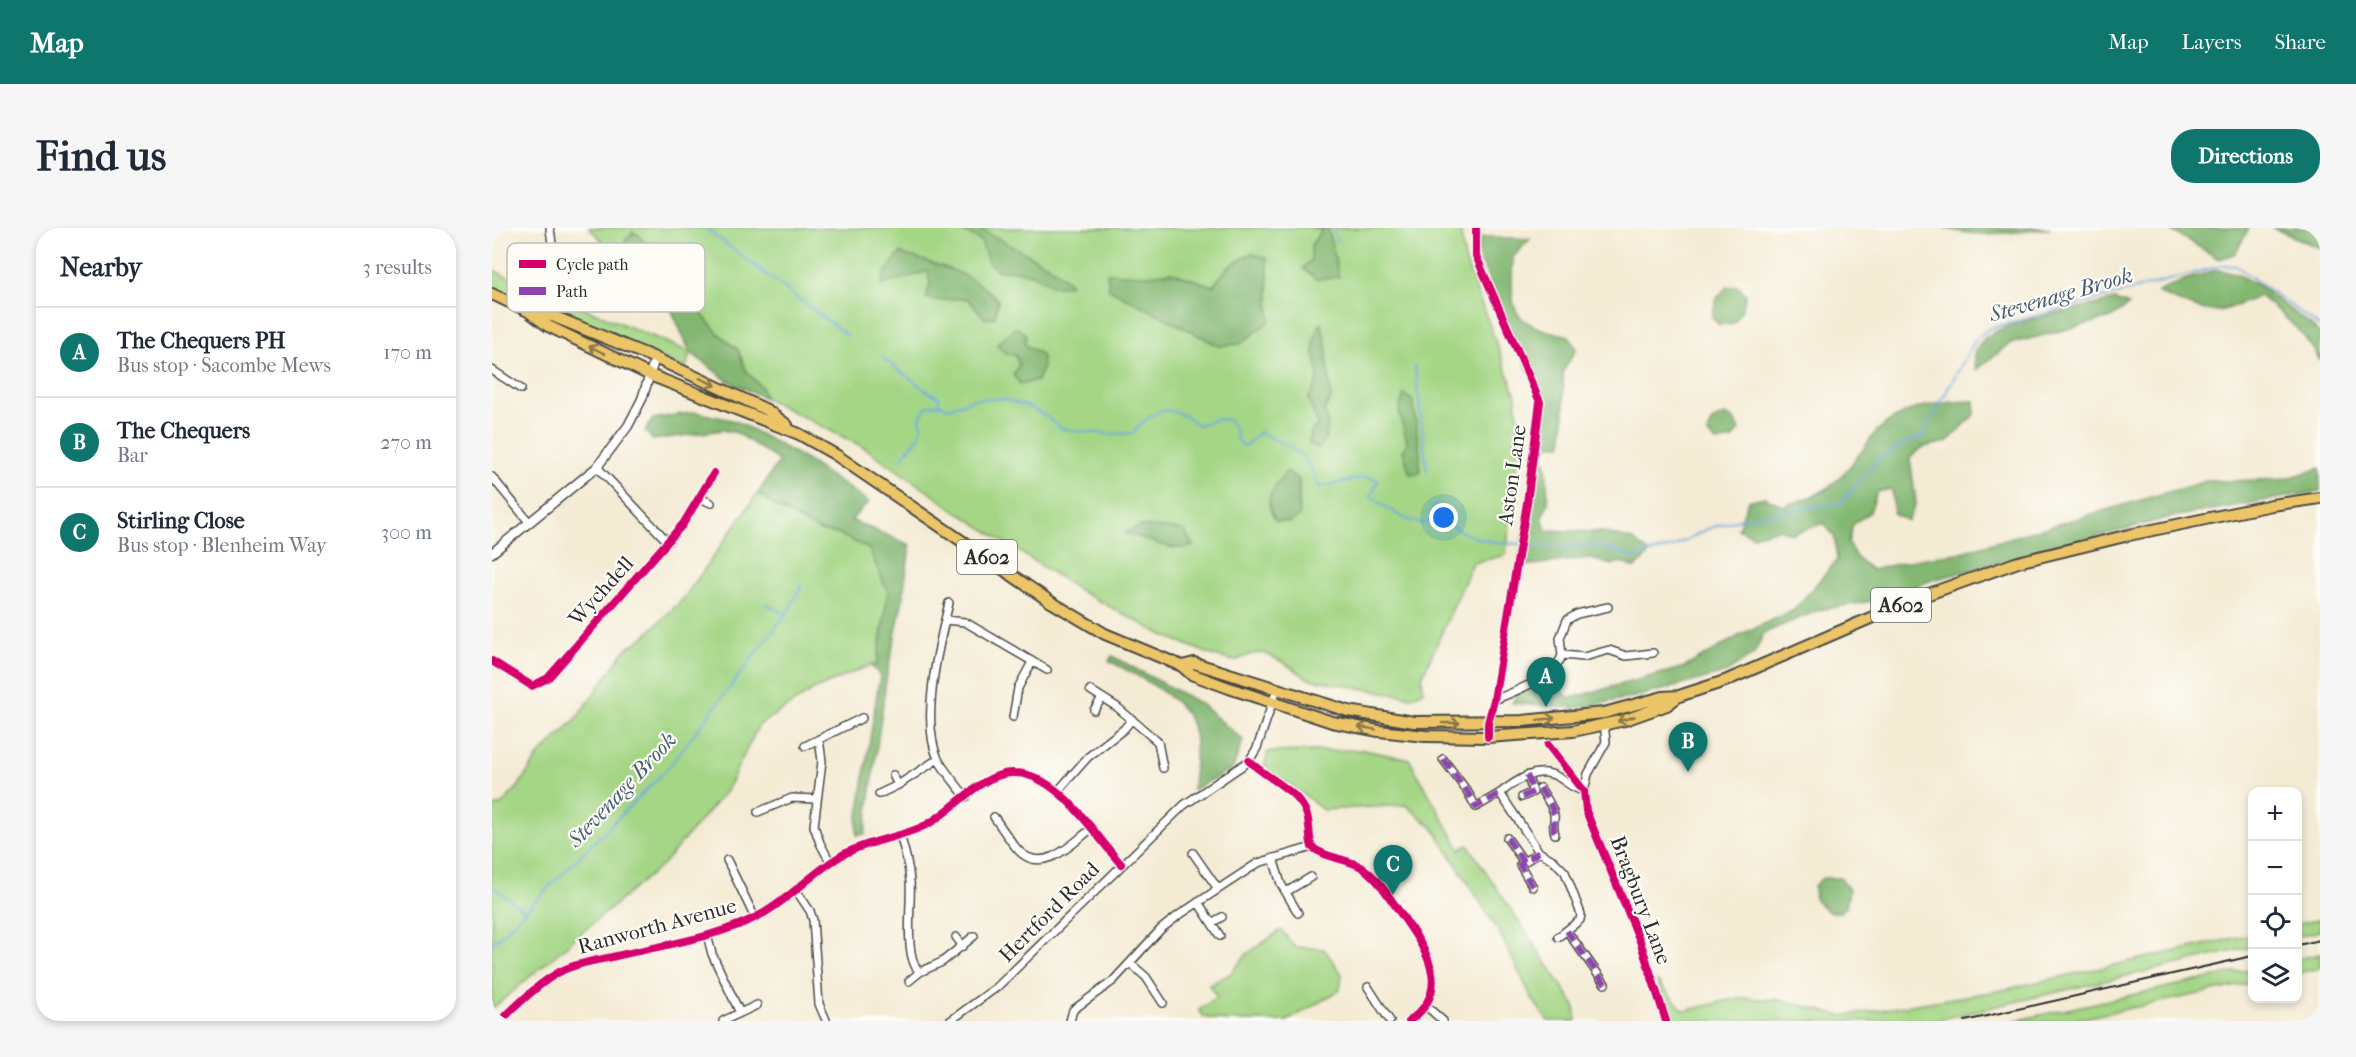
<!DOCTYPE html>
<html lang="en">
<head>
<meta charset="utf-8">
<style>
  body { margin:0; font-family:"IM FELL French Canon",serif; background:#f6f6f7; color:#1f2937 }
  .controls { position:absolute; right:18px; bottom:18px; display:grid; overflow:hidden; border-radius:12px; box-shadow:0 3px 9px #0003 }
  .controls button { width:54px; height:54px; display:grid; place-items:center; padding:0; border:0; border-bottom:2px solid #e0e1e3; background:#fff; color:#1f2937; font:30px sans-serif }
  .you { position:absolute; left:952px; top:290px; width:21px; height:21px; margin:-15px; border:4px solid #fff; border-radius:50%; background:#1a73e8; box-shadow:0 0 0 9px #1a73e833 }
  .badge { display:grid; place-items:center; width:39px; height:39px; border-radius:50%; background:#0f766e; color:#fff; font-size:20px; font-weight:700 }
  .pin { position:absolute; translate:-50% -50px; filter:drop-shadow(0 2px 3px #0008) }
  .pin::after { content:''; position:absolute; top:32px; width:21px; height:18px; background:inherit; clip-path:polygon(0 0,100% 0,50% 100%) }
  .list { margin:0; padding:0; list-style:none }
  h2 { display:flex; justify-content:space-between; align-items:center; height:78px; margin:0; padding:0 24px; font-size:26px }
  h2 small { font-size:20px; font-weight:400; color:#747a83 }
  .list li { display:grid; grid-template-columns:39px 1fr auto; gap:18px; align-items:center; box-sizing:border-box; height:90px; padding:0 24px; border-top:2px solid #e0e1e3 }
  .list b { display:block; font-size:22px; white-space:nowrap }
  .list p { margin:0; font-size:20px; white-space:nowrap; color:#747a83 }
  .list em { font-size:20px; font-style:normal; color:#747a83 }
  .icon { flex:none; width:33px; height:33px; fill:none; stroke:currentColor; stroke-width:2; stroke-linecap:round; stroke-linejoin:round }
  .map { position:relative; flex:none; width:1828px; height:793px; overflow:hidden; border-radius:24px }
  header { display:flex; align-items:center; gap:36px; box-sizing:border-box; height:84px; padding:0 30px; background:#0f766e; color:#fff }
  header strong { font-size:28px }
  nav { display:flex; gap:33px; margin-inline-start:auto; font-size:21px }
  .intro { display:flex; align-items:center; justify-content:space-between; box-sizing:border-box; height:144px; padding:0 36px }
  h1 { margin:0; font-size:42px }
  .button { padding:15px 27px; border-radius:24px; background:#0f766e; color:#fff; font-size:21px; font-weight:700 }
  main { display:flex; gap:36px; padding:0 36px }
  aside { flex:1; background:#fff; border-radius:24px; box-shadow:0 3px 9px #0003 }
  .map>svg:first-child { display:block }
  .green { fill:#a4d685; stroke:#688058; stroke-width:1.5 }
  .forest { fill:#83b772; stroke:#57714e; stroke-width:1.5 }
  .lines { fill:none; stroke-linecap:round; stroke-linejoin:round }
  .stream { stroke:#71a7df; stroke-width:2 }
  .minor-casing { stroke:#494844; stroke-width:10 }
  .tertiary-casing { stroke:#494844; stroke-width:11 }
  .trunk-casing { stroke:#494844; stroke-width:14 }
  .minor { stroke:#fff; stroke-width:7 }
  .tertiary { stroke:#fff; stroke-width:8 }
  .trunk { stroke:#ecc569; stroke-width:10 }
  .rail { stroke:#2b2b2b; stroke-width:2 }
  .quiet { stroke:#8e44ad; stroke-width:6; stroke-dasharray:12 6; stroke-linecap:butt }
  .cycleway-casing { stroke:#fdfcf7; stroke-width:11 }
  .cycleway { stroke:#d6006c; stroke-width:8 }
  .oneway { stroke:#8c784a }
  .labels { text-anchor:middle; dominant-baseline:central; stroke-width:4.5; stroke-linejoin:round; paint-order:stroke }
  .shield { fill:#fdfcf7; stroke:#6a6a68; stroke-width:1.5 }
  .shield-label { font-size:20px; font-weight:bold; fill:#2b2b2b }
  .street-label { font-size:21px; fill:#2b2b2b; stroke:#fdfcf7 }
  .water-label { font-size:22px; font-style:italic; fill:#475d73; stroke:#fdfcf7 }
  .key { fill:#fdfcf7; stroke:#bebdba; stroke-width:1.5 }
  .key-label { font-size:16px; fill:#2b2b2b }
</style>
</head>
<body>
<header>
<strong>Map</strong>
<nav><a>Map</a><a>Layers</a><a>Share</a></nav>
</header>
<div class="intro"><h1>Find us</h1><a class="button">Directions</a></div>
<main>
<aside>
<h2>Nearby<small>3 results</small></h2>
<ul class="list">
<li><span class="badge">A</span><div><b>The Chequers PH</b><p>Bus stop · Sacombe Mews</p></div><em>170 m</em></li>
<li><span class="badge">B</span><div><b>The Chequers</b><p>Bar</p></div><em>270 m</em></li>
<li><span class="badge">C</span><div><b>Stirling Close</b><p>Bus stop · Blenheim Way</p></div><em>300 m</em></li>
</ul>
</aside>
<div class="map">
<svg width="1828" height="793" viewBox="0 0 1828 793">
  <rect width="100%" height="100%" fill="#fdfcf7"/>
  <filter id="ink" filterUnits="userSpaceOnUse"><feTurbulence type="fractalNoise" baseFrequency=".0167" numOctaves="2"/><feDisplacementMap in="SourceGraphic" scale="12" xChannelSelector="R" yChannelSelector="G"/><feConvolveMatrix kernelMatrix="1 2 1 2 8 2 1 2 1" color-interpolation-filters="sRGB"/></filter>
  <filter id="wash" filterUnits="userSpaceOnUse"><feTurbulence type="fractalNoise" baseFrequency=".008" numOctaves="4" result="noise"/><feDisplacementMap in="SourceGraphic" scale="24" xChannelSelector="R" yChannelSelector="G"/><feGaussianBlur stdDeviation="1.35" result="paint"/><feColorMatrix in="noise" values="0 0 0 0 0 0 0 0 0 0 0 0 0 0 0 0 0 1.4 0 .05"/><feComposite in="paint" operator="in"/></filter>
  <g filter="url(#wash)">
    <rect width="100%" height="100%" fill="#f4ebd4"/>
    <path class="green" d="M97,0H968L973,32L1023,165L1028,206L1014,327L981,335L930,449L931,463L920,469L817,451L791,434L772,425L759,426L743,433L722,428L671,407L590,364L467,285L373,220L273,170L268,158L254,143L246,122L226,105L200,75L197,61L169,41L148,8L141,4L123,26Z
      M0,42L198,124L194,140L0,59Z
      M266,265L283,278L328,303L347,306L377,321L396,364L385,437H378L323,461L267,497L234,563L171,636L0,781V580L10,576L26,559L47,527L84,491L133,422L153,408L192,370Z
      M871,522L917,531L968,621L976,617L1083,778L1084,793H1056L1041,772L1007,704L942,601L914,577L831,582L801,558L772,541L776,524Z
      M1828,691V703L1806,708V696Z
      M789,702L803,719L832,721L850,746L848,762L795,793H734L712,789L707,782L725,769L717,757L738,746L755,726Z
      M1760,706V719L1440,793H1179L1165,753L1192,783L1246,770L1290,772L1350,788L1506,763Z
      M1828,726V740L1806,745V731Z
      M1760,741V755L1577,793H1521Z"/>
    <path class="forest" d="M465,0H487L561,40L579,56C556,63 557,52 539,46C528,42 517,42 506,43L496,34L489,13Z
      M818,0H836L847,49L824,51L811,40L819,32V17L830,2Z
      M1453,0H1559C1527,4 1483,11 1453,0Z
      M1675,0H1757L1743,26L1727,31Z
      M1781,0H1828V20Z
      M141,4L148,8L169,41L197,61L200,75L226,105L246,122L254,143L268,158L273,170L236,153L198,124L180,83L158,58L123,26Z
      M997,9L1038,11L1021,29C1018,87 1018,95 1077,108L1084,121L1071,144L1072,192L1070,217H1047L1050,174L986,26L985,10Z
      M408,25C448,39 475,41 506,72L503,89L493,91L476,71C460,69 449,76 434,70L438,56L436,43L389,57L393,45Z
      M759,25L775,30L778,93L748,116L727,118L617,61L615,45L655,47L679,44L721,58L736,39Z
      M1725,42L1743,45L1767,58L1821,99L1828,106V133C1815,106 1791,87 1768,68C1754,73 1739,82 1723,83C1710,83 1677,71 1666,64L1692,52Z
      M1246,58L1254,67L1250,81L1242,95L1227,97L1220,89L1224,71L1235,59Z
      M1623,72L1637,77L1619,90L1517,116L1485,142C1480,129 1483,118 1494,109C1515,93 1594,79 1623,72Z
      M829,95L834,114L839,171L832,182C838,198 837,208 826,220L817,216L819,205L826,196L816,171C837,139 819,143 822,114C823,108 826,101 829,95Z
      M524,99L534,106L533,117L549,126L551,139L545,153L528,156L521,147L527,137L523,127L514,126L505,116Z
      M912,166L921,173L928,225V245L918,246L911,223L915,214L907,183Z
      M1482,173L1483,186L1455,214L1431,219L1418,230L1424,275L1416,293L1402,286L1400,261L1385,264L1378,284L1361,296L1356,315L1364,329L1380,342L1421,332L1466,325L1718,252L1734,253L1793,251L1828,240V263L1679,289L1437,353L1391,371L1327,382L1272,405L1262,426L1235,444L1186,458L1138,470L1084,480L1020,475C1029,454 1043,456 1064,452L1073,467L1079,470L1193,439L1252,405L1302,382L1345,332L1342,308L1332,295L1300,306L1287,301L1261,308L1246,301L1256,273L1273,269L1291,278C1329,268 1342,260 1366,228C1373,220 1379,209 1386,202C1414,177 1447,174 1482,173Z
      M203,184L244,193L308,228L377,274L359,292L418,317L410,375L394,452L373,606L365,607V594L388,447L378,437H385L396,364L377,321L347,306L328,303L283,278L266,265L287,233L245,205L231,202L161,212L153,203L161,191Z
      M1233,187L1241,191L1248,202L1240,211L1224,214L1215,205L1221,192Z
      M1043,230L1054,233L1056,275L1050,289L1054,302L1111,304L1141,312L1158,325L1143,340L1128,334L1120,337L1096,330L1026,339Z
      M795,243L807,252C808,264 806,275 808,287L799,294L784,293C769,272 781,261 795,243Z
      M649,298L692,302L701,318C682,326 653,310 633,305Z
      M620,428L709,476L751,512L741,540L701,562C702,541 706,517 700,497C691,469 642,446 617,433Z
      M1331,650H1349L1357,662L1354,679L1349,684H1337L1323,672L1322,658Z"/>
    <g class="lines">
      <path class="stream" d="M213,0L356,108
        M841,0L845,14
        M390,129L433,162L447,169V175
        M923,139L935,244
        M409,230L427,209L430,199L428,189L435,178L447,176L456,180L483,171H512L534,178L554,188L568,200L581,203L619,206L641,205C664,178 678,175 706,197L725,191L736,192L743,200L745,212L753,218L768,204C783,213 810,221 818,238C823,247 821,252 828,259L875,249L886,252L879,268C894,280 918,298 938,295V285L943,277L954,282V294C977,311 997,315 1026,316
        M1031,317L1105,318L1123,322L1140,330L1181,319L1215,301L1251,290L1349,275L1386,231L1408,218L1429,209L1484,111L1496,101L1732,37L1744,38L1828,99
        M274,376L293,386
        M0,658L34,684
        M0,716L176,540L294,386L310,357"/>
    </g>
  </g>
  <g filter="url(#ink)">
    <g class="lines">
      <g class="minor-casing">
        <path id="minor" d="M984,0V28L1048,174L1035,275L1002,472L996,495V509
          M61,24L90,33L119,55L149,61L163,72
          M58,35L61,24L58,0
          M0,142L29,161
          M105,239L176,314
          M0,249L37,294
          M208,270L219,275
          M457,375C447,417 428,491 446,531C453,544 465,557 474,569
          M453,392L473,394L555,442
          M1070,427L1068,410L1075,392L1085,386L1116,379
          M0,433L40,458L56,450L191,296L222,245
          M598,462L625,479L666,514L671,540
          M1002,472C1022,464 1064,448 1070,427L1092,429L1117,422L1134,428L1161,425
          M602,482L610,470
          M521,489L526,460L540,434
          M1112,495L1114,514L1096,546L1092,563L1094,583L1148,713L1174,793
          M327,511L330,533L322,598L328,615L338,634
          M313,518L370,490
          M951,531L975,563L984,579L1008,565
          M757,533C773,549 803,561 813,582C819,594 816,607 820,619C834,631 856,630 871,640C887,652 898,670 909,686C932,719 963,761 917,793
          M401,547L406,557
          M1048,560C1053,568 1060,577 1062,586C1063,594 1060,598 1063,606
          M565,564L596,529L632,501L640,491
          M387,566L406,557L446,531
          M1030,569L1041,564L1035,547
          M266,584L300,570L325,571
          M502,589C510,600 518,613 527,623C551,647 580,616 599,601
          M408,607C413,623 417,637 418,653C420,674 411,731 428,744L450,734L482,708
          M1015,610L1032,634L1047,624
          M701,625L726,661
          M781,630L789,656L806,685
          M235,632L263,690
          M1032,634L1028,637L1041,659
          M304,662L318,683L321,692L327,776L334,792
          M794,664L819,649
          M706,674L728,708
          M721,694L730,689
          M1075,703L1113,756
          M215,707L220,726L248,785
          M464,709L471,718
          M1066,709L1088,692L1089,686L1073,644L1061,632L1047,624L1008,565C1024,553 1045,537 1066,549C1075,554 1081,561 1092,563
          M639,736L654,749L671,775
          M417,753L428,744
          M876,759L898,793
          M933,777L951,793
          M8,793C26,777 43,758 64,746C80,736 102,733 120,729C170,717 227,710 272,685C301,668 323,642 352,626C378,612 408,610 434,597C462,583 489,544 522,545C566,545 602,606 629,636
          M231,793L265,777
          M458,793L505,759L692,577L757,533L765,520L785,461
          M578,793L581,782L621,753L669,701L687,687L766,635L820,619"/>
      </g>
      <g class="tertiary-casing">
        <path id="tertiary" d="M0,325L105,239L136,198L150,171L163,130"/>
      </g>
      <g class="trunk-casing">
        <path id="trunk" d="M0,66L36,83L56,98L158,147L307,206L344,227L559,374L613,406L690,438L699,446L737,460L840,494L887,503L933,508L996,509L1081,503L1133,492L1175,477L1187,468L1233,453L1420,372L1526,334L1637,307L1780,277L1828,270
          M42,84L63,89L163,130L275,182L295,197
          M690,438L702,435L856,483L922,494L1030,493L1112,485L1171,469L1187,468"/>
      </g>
      <use href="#minor" class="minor"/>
      <use href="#tertiary" class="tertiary"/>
      <use href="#trunk" class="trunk"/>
      <path class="rail" d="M1806,717L1828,712
        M1473,793L1760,728"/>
      <path class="quiet" d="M951,531L975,563L984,579L1008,565
        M1048,560C1053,568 1060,577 1062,586C1063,594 1060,598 1063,606
        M1030,569L1041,564L1035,547
        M1015,610L1032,634L1047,624
        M1032,634L1028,637L1041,659
        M1075,703L1113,756"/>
      <g class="cycleway-casing">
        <path id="cycleway" d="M984,0V28L1048,174L1035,275L1002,472L996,495V509
          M0,433L40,458L56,450L191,296L222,245
          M1056,517L1092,563L1094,583L1148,713L1174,793
          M757,533C773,549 803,561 813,582C819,594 816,607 820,619C834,631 856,630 871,640C887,652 898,670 909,686C932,719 963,761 917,793
          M8,793C26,777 43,758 64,746C80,736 102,733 120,729C170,717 227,710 272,685C301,668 323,642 352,626C378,612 408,610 434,597C462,583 489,544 522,545C566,545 602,606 629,636"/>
      </g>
      <use href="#cycleway" class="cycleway"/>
    </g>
    <defs><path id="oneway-shaft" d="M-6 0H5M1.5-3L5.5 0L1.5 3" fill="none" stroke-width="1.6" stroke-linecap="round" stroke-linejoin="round" transform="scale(1.5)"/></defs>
    <g class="oneway">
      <use href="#oneway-shaft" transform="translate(105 122) rotate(-154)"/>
      <use href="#oneway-shaft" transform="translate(216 154) rotate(25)"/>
      <use href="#oneway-shaft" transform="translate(1054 491) rotate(-6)"/>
      <use href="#oneway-shaft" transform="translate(1134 491) rotate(164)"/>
      <use href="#oneway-shaft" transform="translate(959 495)"/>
      <use href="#oneway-shaft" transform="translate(875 500) rotate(-170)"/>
    </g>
  </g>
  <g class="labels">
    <g class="shield">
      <rect x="465" y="312" width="60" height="34" rx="4.5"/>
      <rect x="1379" y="360" width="60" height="34" rx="4.5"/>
    </g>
    <g class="shield-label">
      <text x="495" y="329">A602</text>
      <text x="1409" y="377">A602</text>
    </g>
    <g class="street-label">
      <text transform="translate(1020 247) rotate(-82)">Aston Lane</text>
      <text transform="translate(109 363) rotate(-48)">Wychdell</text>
      <text transform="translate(1149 672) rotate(69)">Bragbury Lane</text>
      <text transform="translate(557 684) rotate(-45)">Hertford Road</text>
      <text transform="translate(165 698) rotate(-15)">Ranworth Avenue</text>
    </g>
    <g class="water-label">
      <text transform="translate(1569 67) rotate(-16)">Stevenage Brook</text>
      <text transform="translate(130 562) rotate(-47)">Stevenage Brook</text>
    </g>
  </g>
  <rect x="15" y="15" width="198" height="69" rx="9" class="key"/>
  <rect x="27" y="32" width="27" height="8" fill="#d6006c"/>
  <rect x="27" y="59" width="27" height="8" fill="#8e44ad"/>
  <g class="key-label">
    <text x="64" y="42">Cycle path</text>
    <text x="64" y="69">Path</text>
  </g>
</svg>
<div class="controls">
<button>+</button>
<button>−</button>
<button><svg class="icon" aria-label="locate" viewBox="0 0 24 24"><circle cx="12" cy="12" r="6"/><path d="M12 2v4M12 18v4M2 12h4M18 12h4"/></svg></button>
<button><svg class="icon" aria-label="layers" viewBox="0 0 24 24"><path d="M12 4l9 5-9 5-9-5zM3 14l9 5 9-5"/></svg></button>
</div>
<div class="you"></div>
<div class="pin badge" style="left:1054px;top:479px">A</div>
<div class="pin badge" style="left:1196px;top:544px">B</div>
<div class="pin badge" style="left:901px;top:667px">C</div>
</div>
</main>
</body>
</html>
